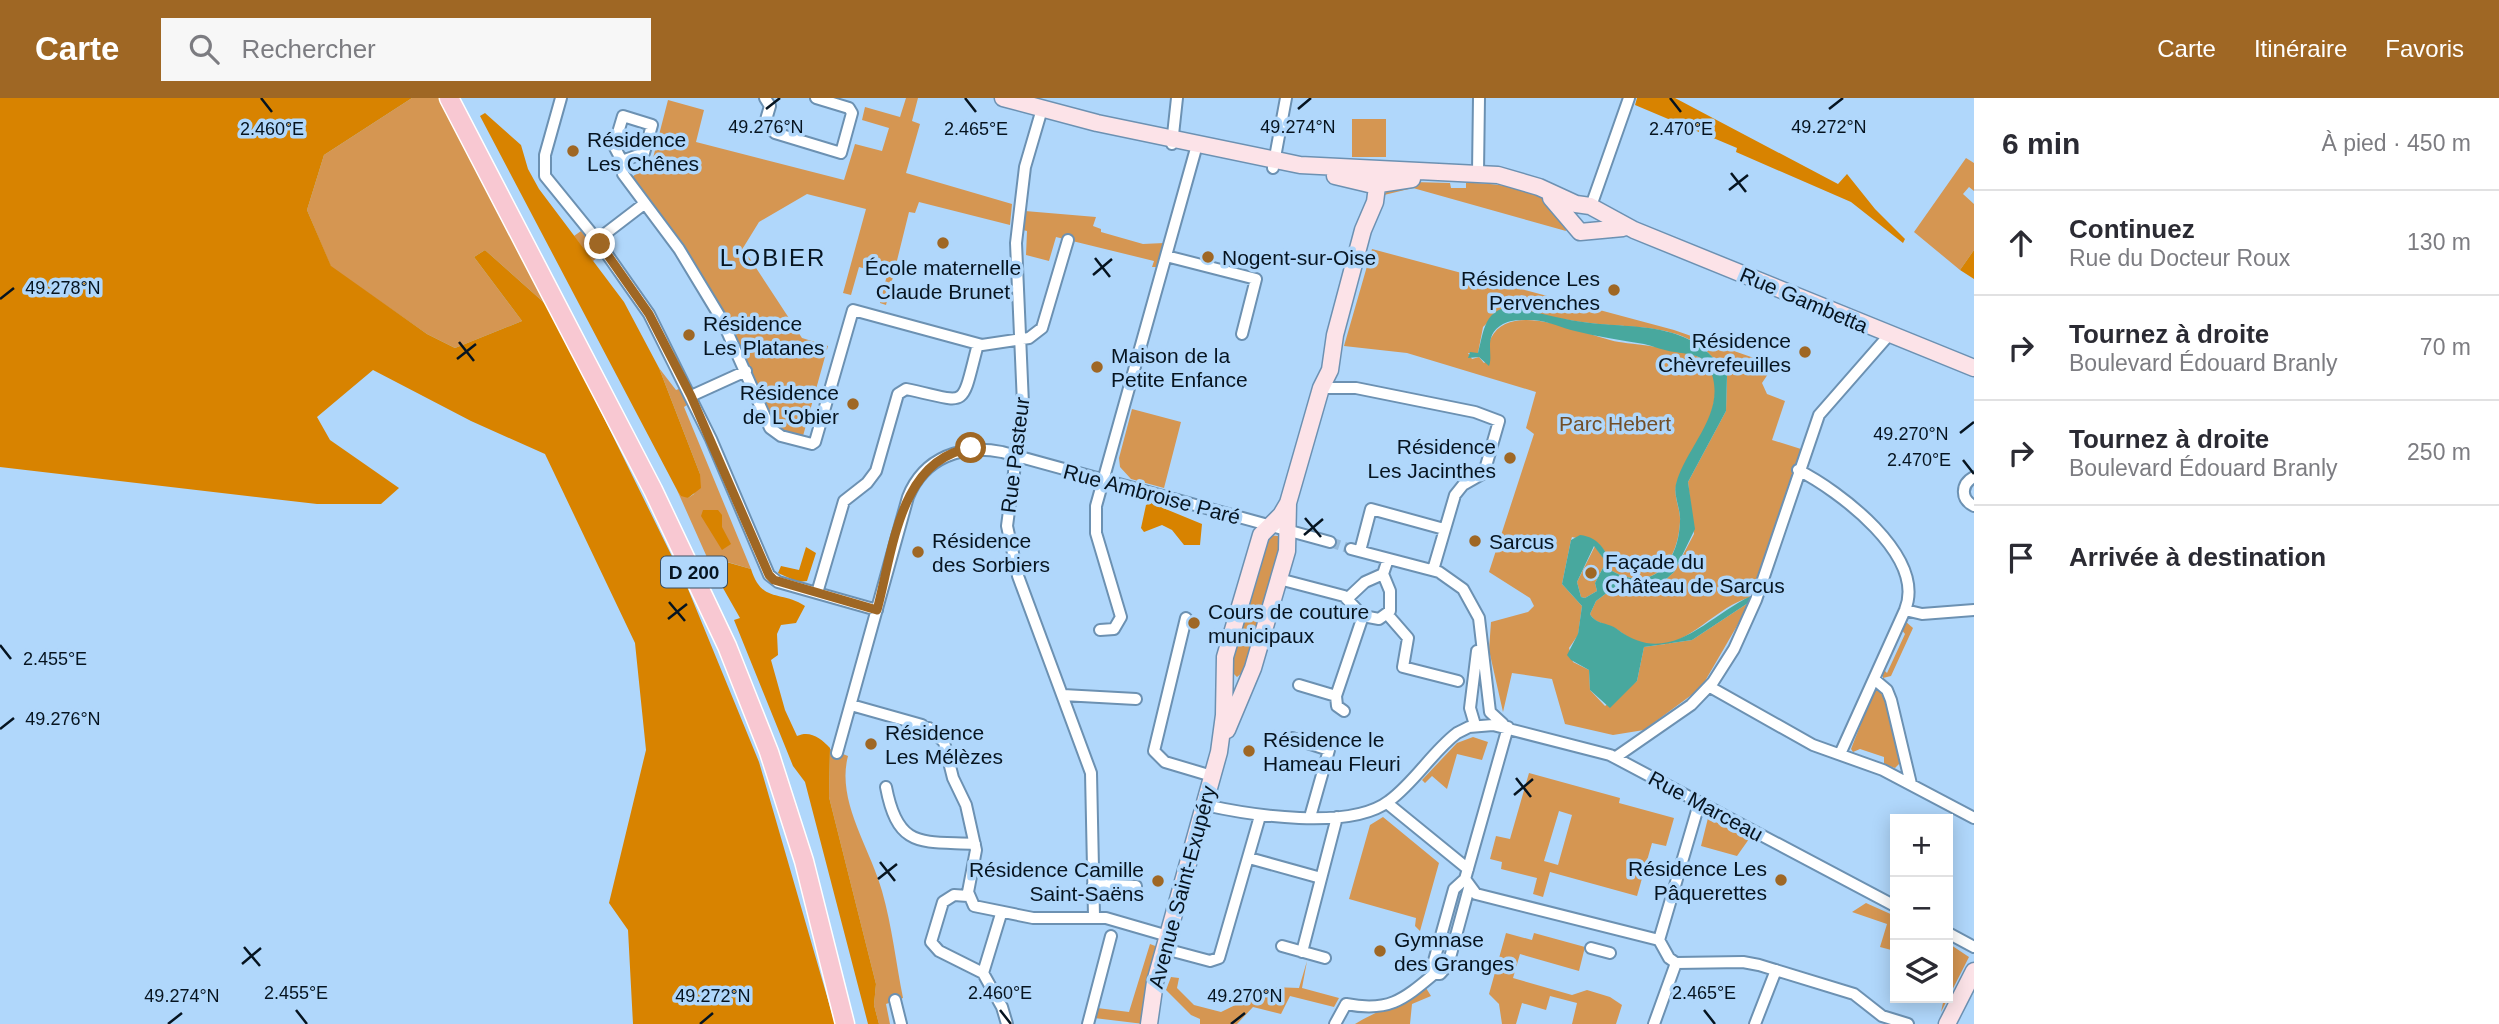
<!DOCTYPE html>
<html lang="fr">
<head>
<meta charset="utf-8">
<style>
  body { margin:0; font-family:Helvetica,sans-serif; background:#f7f7f7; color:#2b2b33 }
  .controls { position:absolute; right:21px; bottom:21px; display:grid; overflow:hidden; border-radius:0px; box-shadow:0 4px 18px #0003 }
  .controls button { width:63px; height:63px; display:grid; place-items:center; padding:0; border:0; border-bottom:2px solid #e1e1e2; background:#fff; color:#2b2b33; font:35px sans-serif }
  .stop { position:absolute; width:21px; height:21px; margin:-16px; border:5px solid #9f6724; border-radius:50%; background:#fff }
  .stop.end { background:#9f6724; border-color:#fff; box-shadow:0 2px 7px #0008 }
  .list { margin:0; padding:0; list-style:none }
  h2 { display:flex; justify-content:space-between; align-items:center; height:91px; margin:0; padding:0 28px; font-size:30px }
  h2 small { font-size:23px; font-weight:400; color:#7c7c81 }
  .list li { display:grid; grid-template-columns:46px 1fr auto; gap:21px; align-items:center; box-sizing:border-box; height:105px; padding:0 28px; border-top:2px solid #e1e1e2 }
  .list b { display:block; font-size:26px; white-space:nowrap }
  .list p { margin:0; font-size:23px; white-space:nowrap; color:#7c7c81 }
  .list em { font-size:23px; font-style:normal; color:#7c7c81 }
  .icon { flex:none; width:38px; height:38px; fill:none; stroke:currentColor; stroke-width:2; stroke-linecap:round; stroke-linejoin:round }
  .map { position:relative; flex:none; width:1974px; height:926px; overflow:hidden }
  header { display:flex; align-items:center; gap:42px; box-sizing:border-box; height:98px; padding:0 35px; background:#9f6724; color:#fff }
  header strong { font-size:33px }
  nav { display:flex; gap:38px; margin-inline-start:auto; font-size:24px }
  .search { width:490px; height:63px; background:#f7f7f7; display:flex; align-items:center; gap:18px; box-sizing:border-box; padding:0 24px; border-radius:0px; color:#7c7c81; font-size:26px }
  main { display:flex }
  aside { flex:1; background:#fff }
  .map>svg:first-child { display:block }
  .green { fill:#d59652; fill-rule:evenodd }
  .forest { fill:#d88300 }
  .water { fill:#48a89e; fill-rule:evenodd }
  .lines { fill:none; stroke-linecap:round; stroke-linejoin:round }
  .street-tunnel { stroke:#96bada; stroke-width:10; stroke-dasharray:10 5; stroke-linecap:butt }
  .street-casing { stroke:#6c91b2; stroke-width:14 }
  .secondary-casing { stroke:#6c91b2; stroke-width:19 }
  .primary-casing { stroke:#fff; stroke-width:21 }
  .street { stroke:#fff; stroke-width:10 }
  .secondary { stroke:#fce3e8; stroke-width:16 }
  .primary { stroke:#f8c8d2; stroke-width:18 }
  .route { stroke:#9f6724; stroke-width:9 }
  .ticks { fill:none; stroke:#061420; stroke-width:2.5 }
  .poi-dot { fill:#9f6724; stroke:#b0d7fb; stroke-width:2.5 }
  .labels { text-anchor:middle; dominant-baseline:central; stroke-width:7; stroke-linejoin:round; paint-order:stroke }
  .shield { fill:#b0d7fb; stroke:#394e62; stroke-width:2 }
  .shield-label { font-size:19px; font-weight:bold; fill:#061420 }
  .poi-label { font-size:21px; fill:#061420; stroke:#b0d7fb; text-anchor:start }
  .street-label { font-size:21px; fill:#061420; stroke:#b0d7fb }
  .park-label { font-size:21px; fill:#724e27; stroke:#b0d7fb }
  .quarter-label { font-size:24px; letter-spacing:2px; fill:#061420; stroke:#b0d7fb }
  .ticks-label { font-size:18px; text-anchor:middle; fill:#061420; stroke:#b0d7fb; stroke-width:7; stroke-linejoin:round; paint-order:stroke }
</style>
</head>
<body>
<header>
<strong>Carte</strong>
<div class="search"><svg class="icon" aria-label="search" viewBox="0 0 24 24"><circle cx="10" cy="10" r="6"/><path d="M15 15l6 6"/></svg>Rechercher</div>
<nav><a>Carte</a><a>Itinéraire</a><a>Favoris</a></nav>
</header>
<main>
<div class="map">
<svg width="1974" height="926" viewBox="0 0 1974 926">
  <rect width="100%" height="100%" fill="#b0d7fb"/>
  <path class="green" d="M412,0H442L550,210L485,152L474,159L522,223L455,250L427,236L331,169L307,112L324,57Z
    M906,0H918L912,23L920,26L906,75L1012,106L1010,127L919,104L915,115L909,114L886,207L880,205L887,177L859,169L851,197L843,195L866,111L807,96L759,124L743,150L802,240L828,248L803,338L782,333L632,79L652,64L668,2L704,12L696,44L844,82L855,46L882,53L889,30L862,22L865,9L900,19Z
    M1352,21H1386V59H1352Z
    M1966,60L1974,65V93L1969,89L1963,96L1974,106V152L1960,172L1914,134Z
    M1413,84L1450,85L1451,90H1466V85C1500,85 1560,91 1566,133L1413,90L1384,97L1387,93Z
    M1025,113L1096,119L1093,128L1101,131V134L1143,146L1164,145L1157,169H1152L1154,163L1056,139L1049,163L1026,157L1027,133L1023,132Z
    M581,133L600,157L593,163L574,138Z
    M1372,151L1674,232L1774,267L1762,285L1767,296L1785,303L1772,342L1801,351L1748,509L1701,590L1644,632L1613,637L1565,626L1552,581L1512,575L1503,614L1489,552L1491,524L1528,514L1534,508L1530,500L1489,474L1534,336L1526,330L1536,294L1407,255L1344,248ZM1501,212C1534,215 1566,223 1598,226C1652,231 1695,226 1727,278L1726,313L1688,384L1694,436L1674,474L1655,491L1608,494L1596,503L1590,516C1596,527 1608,525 1618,532C1674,576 1705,511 1751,499L1748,505L1692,542L1644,549L1637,583L1605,608L1590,592L1589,572L1573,564L1569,550L1578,537L1582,508L1562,486L1571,442L1572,439L1598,445L1612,462V473C1654,496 1678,463 1680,424C1681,409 1671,396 1678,382C1692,351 1734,298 1706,264C1695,251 1637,247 1619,244C1586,238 1511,200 1491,240C1488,247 1486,253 1490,260L1484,265L1479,259L1472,261L1468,255H1478L1483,229Z
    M659,270L676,292L682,290L690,305L684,309L751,471L724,463L714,468L710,466L677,392L688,400L694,396L700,376Z
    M1132,311L1181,324L1164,390L1131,381L1120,369L1119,360Z
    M1267,437L1278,438L1283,449L1249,569L1237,579L1227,569L1262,442Z
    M1595,448L1606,464L1595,485L1597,493L1585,500L1581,499L1577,484Z
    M1905,523L1913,530L1891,578L1883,580V571L1887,575L1905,536L1901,531Z
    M1879,591L1884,596L1902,663L1895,670L1884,666V659L1860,651L1853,654L1851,651L1874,592Z
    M1473,639L1488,644L1482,662L1457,656L1447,691L1432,678L1425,685L1422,682L1457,645Z
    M830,651L848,658C836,703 870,750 882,793C892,828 896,865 903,900L886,906L890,926H879L874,907L876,886L829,699Z
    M1529,675L1620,700L1619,705L1674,720L1666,748L1652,745L1637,798L1550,774L1543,799L1533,796L1537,780L1501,771L1502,764L1490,761L1496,738L1510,741ZM1559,713L1572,717L1558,767L1544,763Z
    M1383,719L1439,765L1420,833L1415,828L1416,820L1349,801L1370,727Z
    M1708,720L1749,741L1737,758L1701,748Z
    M1866,805L1895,818V853L1880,849L1887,826L1852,814Z
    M1506,835L1532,842L1534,835L1585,849L1579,873L1520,856L1513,880L1572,897L1587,892L1610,899L1622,907L1616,926H1572L1577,905L1550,898L1546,912L1522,905L1516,926H1502L1499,906L1489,896Z
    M1948,845L1969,859L1941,914L1944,900H1948Z
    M1150,846L1158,849L1144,926L1094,920L1097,910L1129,914Z
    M1307,863L1302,890L1339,900L1334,909L1290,898L1281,916L1253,909L1237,926H1200V921L1191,917L1166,892L1171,879L1179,880L1177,890L1194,907L1221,914L1272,889L1299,890Z
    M1426,890L1431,898L1412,906L1410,926H1355C1378,912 1403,904 1426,890Z"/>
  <path class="forest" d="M0,0H412L324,57L307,112L331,168L427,236L455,250L522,223L474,159L485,152L550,210L688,491L759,664L835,926H633L628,832L609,805L646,652L635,545L545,356L471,323L373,272L317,319L330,342L399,390L381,406H317L0,369Z
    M1637,0H1675L1838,86L1847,76L1875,111L1905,141L1903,145L1851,104L1736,54L1737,50L1635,7Z
    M485,15L521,47L528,71L539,91L624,204L659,270L700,376L701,390L688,400L681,398L677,392L480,18Z
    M1974,152V181L1960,172Z
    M1151,405L1202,426L1200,447H1184L1172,432L1162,427L1144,434L1141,430L1146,407Z
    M703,412H718L722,417V429L731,446L722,452L701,418Z
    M806,449L816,455L807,483L798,484L778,475L781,468L799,472Z
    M723,463L751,471C762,506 781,492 805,508L796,525L781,527L777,536L778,557L771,562L785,612L797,638C810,632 821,640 830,650L829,699L876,886L874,907L879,926H868L805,684L793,668L734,522L740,520L715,476L714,468L717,464Z"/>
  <path class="water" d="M1515,209C1542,216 1572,224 1600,226C1652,230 1697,228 1727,278L1726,313L1688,384L1695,431L1674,474L1655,491L1608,494L1596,503L1590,516C1596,527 1608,524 1617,531C1669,571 1706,519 1751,498L1748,505L1692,542L1644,549L1637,583L1610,610L1590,592L1589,572L1571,562L1567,557L1578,536L1582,508L1562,486L1571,442L1580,437C1600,439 1609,456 1612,473C1654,496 1679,463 1680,423C1681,411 1673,398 1676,386C1687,346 1731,312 1708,267C1702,256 1685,256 1675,254C1664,253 1654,248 1644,246C1621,242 1598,239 1575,233C1562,230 1548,223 1534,222C1524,222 1511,221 1503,226C1482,238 1494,255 1489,268L1479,259L1468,260L1470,254L1478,255C1484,233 1484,209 1515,209ZM1594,448L1606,464L1595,485L1597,493L1585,500L1581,499L1577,484Z"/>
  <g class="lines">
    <path class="street-tunnel" d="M1330,444L1351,451"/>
    <g class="street-casing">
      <path id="street" d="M561,0L545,57V78L597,142L649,216L711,341L769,477L778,484L877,512
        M765,0L770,8L765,25L775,35L841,55L852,15L849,10L816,0
        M1042,11L1025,69L1016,145L1023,306L1007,428L1018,478L1091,675L1094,818
        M1172,46L1177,0
        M622,63L614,48L623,18L652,27L644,55L622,63L623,76L679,151L722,222L770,330L781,338L812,346L815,344L853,212L982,247L1029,240L1042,230L1068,142
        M1273,70L1286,0
        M1478,74L1479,0
        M1591,108L1629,0
        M597,142L644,106
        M1166,158L1256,181L1242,236
        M1321,290H1356L1475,314L1499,323L1484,375L1463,387L1455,397L1433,472
        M691,298L746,273
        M1798,372C1838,392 1927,458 1905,512L1840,656
        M1974,379C1961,386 1960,401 1974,408
        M1351,451L1439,474L1463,491L1479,520L1490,614L1503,626
        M1360,453L1371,411L1444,431
        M1279,481L1344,498L1363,518
        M817,495L844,403L867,385L876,373L898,296L906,291C970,304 960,314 978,246
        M1348,500L1365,484L1383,476
        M1905,512L1922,516L1974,512
        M1388,517L1408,540L1403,569L1458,583
        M1363,518L1379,521L1390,513V493L1383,476L1388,461
        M1186,520L1154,653L1165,664L1212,678
        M1100,532L1114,531L1121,519L1096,435V408L1195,54
        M1874,581L1887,592L1891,602L1911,686
        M1299,587L1336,598L1337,608L1344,613
        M1710,589L1813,647L1883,672L1974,720
        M1063,597L1136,601
        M1336,598L1363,518
        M851,607L922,627
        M1475,627L1470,610L1477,553
        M1508,629L1465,781L1476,796L1659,842
        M929,630L944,644L953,680L966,707L976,752L968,794L974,808L1033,820H1106L1168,838
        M1292,640L1329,652L1310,719
        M837,655L908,399C924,359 962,346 1002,354L1330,444
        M1616,659L1691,607L1713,584L1734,551L1756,502L1819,317L1889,237
        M886,689C898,752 922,743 975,746
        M1387,705L1468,771
        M1205,707C1250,717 1350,733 1389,703C1415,684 1432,654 1457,635L1469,629L1493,627L1610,657L1895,808
        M1249,760L1321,780
        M1465,781L1454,791L1432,870L1434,876H1440L1448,867L1469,790
        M1093,786L1136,788
        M968,798L954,797L943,804L931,844L939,853L983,875
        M1001,816L983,875L1002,909L1007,926
        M1948,835L1974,849
        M1659,842L1699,706
        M1659,842L1669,860L1676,865
        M1282,848L1325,860
        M1591,850L1610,855
        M1165,851L1210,863L1219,860L1260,718
        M1302,854L1337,719
        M1676,865L1743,864L1759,867L1854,896L1882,918L1908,926
        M895,902L901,926
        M1088,926L1111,838
        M1335,926L1346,906C1388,914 1402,903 1434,876
        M1654,926L1676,865
        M1755,926L1776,872"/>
    </g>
    <g class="secondary-casing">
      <path id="secondary" d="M1003,0L1097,25L1300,67L1498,77L1539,89L1576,106L1590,108L1634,132L1974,270
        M1335,78L1373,87L1412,81
        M1551,100L1580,134L1623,130
        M1227,632L1253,570L1287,453L1288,405
        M1149,926L1155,884L1219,654L1224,617L1225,559L1261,437L1281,417L1288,405L1321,290L1330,272L1335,237L1363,132L1375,104L1379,73
        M1947,926L1974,873"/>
    </g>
    <g class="primary-casing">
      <path id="primary" d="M449,0L653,392L727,548L769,654L804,763L845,926"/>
    </g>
    <use href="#street" class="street"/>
    <use href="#secondary" class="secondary"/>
    <use href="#primary" class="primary"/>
  </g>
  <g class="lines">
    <path class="route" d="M600,146L649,216L691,298L769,477L774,482L877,512C893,453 899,361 971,350"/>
  </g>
  <path class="ticks" d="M261,0L272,14M965,0L976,14M1670,0L1681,14M766,11L780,0M1298,11L1311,0M1829,11L1843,0M1731,75L1746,94M1729,92L1748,77M1095,160L1110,179M1093,177L1112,161M0,201L14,190M459,244L474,263M457,261L476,246M1960,335L1974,324M1963,362L1974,376M1305,420L1321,439M1304,437L1323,421M669,504L685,523M668,521L687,506M0,547L11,561M0,631L14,620M1516,680L1531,699M1514,697L1533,681M880,764L895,783M878,781L897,766M244,849L260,868M242,866L261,850M296,912L307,926M1000,912L1011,926M1704,912L1715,926M168,926L182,915M700,926L713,915M1231,926L1245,915"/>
  <g class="poi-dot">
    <circle cx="573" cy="53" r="7"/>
    <circle cx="943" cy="145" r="7"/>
    <circle cx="1208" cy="159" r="7"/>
    <circle cx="1614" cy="192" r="7"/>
    <circle cx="689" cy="237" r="7"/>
    <circle cx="1805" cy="254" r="7"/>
    <circle cx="1097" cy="269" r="7"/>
    <circle cx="853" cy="306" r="7"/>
    <circle cx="1510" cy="360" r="7"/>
    <circle cx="1475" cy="443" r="7"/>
    <circle cx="918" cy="454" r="7"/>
    <circle cx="1591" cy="475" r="7"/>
    <circle cx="1194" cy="525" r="7"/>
    <circle cx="871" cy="646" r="7"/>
    <circle cx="1249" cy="653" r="7"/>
    <circle cx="1781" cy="782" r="7"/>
    <circle cx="1158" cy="783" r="7"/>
    <circle cx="1380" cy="853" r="7"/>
  </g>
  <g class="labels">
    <rect class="shield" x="661" y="458.5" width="66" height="31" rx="5"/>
    <g class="shield-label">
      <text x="694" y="474">D 200</text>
    </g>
    <g class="poi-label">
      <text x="587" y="41">Résidence<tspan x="587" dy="24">Les Chênes</tspan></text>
      <text x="1222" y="159">Nogent-sur-Oise</text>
      <text x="943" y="169" text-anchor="middle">École maternelle<tspan x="943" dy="24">Claude Brunet</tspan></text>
      <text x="1600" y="180" text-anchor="end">Résidence Les<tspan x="1600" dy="24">Pervenches</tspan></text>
      <text x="703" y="225">Résidence<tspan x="703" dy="24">Les Platanes</tspan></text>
      <text x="1791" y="242" text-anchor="end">Résidence<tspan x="1791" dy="24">Chèvrefeuilles</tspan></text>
      <text x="1111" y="257">Maison de la<tspan x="1111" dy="24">Petite Enfance</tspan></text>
      <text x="839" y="294" text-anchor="end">Résidence<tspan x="839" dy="24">de L'Obier</tspan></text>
      <text x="1496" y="348" text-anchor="end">Résidence<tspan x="1496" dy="24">Les Jacinthes</tspan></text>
      <text x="932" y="442">Résidence<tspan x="932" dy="24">des Sorbiers</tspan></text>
      <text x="1489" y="443">Sarcus</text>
      <text x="1605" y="463">Façade du<tspan x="1605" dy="24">Château de Sarcus</tspan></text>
      <text x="1208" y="513">Cours de couture<tspan x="1208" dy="24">municipaux</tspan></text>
      <text x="885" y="634">Résidence<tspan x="885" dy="24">Les Mélèzes</tspan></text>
      <text x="1263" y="641">Résidence le<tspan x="1263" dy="24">Hameau Fleuri</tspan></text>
      <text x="1767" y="770" text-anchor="end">Résidence Les<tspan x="1767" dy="24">Pâquerettes</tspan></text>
      <text x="1144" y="771" text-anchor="end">Résidence Camille<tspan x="1144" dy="24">Saint-Saëns</tspan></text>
      <text x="1394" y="841">Gymnase<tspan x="1394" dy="24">des Granges</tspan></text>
    </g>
    <g class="street-label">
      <text transform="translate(1804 202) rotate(23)">Rue Gambetta</text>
      <text transform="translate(1015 357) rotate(-83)">Rue Pasteur</text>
      <text transform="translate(1152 396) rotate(15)">Rue Ambroise Paré</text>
      <text transform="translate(1706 708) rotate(28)">Rue Marceau</text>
      <text transform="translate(1182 789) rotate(-75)">Avenue Saint-Exupéry</text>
    </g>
    <g class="park-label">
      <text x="1615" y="325">Parc Hebert</text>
    </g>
    <g class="quarter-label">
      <text x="773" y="159">L'OBIER</text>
    </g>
  </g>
  <g class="ticks-label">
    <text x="766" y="35">49.276°N</text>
    <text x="1298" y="35">49.274°N</text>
    <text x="1829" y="35">49.272°N</text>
    <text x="272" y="37">2.460°E</text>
    <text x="976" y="37">2.465°E</text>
    <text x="1681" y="37">2.470°E</text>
    <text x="63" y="196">49.278°N</text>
    <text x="1911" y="342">49.270°N</text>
    <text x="1919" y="368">2.470°E</text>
    <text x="55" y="567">2.455°E</text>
    <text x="63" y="627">49.276°N</text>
    <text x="296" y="901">2.455°E</text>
    <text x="1000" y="901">2.460°E</text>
    <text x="1704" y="901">2.465°E</text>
    <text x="182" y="904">49.274°N</text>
    <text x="713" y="904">49.272°N</text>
    <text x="1245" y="904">49.270°N</text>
  </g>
</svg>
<div class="controls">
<button>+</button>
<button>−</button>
<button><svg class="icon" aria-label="layers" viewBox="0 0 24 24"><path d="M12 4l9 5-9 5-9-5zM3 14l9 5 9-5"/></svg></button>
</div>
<div class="stop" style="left:971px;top:350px"></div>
<div class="stop end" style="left:600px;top:146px"></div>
</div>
<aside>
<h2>6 min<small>À pied · 450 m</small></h2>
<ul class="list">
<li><svg class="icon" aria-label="ahead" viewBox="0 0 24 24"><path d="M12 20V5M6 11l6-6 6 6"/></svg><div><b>Continuez</b><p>Rue du Docteur Roux</p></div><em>130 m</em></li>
<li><svg class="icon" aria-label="right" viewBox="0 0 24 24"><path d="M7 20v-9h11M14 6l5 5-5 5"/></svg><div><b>Tournez à droite</b><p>Boulevard Édouard Branly</p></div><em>70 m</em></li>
<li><svg class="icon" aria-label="right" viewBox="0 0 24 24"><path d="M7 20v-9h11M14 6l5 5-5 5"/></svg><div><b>Tournez à droite</b><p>Boulevard Édouard Branly</p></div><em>250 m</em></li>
<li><svg class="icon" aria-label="arrive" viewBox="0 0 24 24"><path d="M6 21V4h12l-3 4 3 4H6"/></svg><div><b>Arrivée à destination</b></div></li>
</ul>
</aside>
</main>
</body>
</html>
